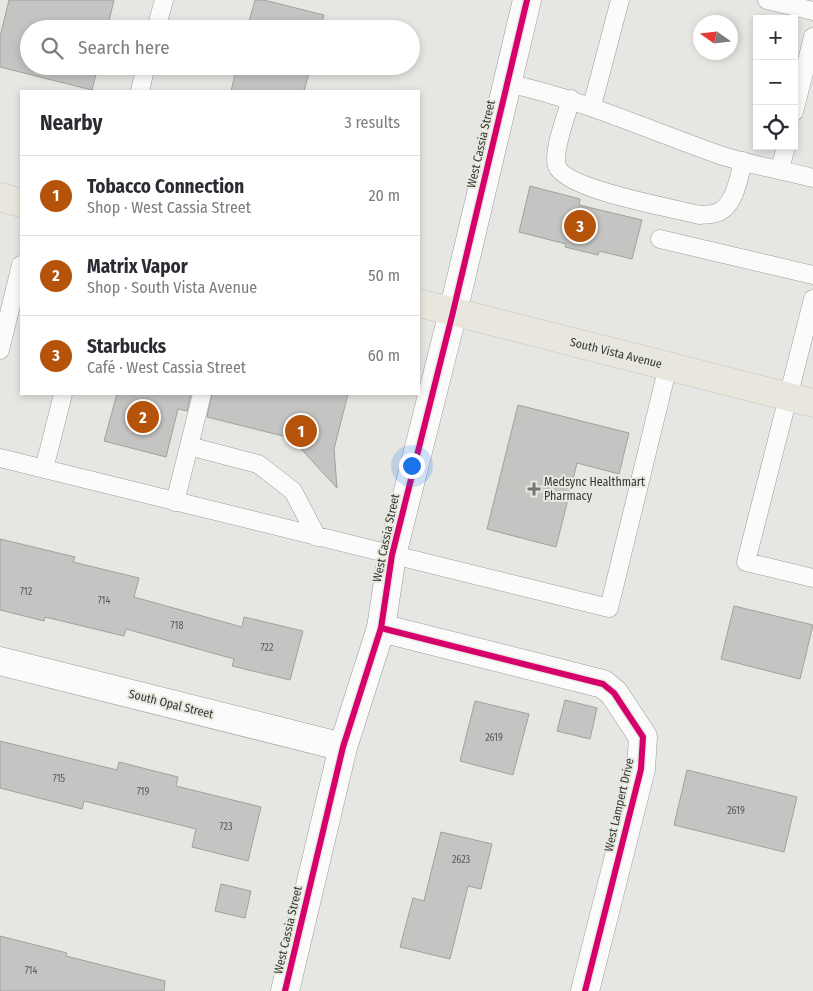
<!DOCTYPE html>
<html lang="en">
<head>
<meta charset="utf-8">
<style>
  body { margin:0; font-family:"Fira Sans Condensed",sans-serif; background:#f7f7f7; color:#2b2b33 }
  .controls { position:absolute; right:15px; top:15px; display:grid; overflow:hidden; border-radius:0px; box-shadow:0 2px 8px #0003 }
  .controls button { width:45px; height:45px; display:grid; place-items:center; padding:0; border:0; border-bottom:1px solid #e1e1e2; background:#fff; color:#2b2b33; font:25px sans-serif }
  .compass { position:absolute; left:693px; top:15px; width:45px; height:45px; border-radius:50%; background:#fff; box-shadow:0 2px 8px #0003; rotate:284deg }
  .you { position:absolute; left:411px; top:465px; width:18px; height:18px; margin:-12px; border:4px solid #fff; border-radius:50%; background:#1a73e8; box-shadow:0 0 0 8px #1a73e833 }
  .badge { display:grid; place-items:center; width:32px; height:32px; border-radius:50%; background:#b45309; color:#fff; font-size:16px; font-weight:700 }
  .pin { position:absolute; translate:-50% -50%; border:2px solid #fff; box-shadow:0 1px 5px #0006 }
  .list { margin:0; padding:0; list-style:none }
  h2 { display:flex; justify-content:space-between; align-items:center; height:65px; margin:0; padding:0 20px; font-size:21px }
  h2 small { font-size:16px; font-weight:400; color:#7c7c81 }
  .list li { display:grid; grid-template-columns:32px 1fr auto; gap:15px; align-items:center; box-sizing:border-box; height:80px; padding:0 20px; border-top:1px solid #e1e1e2 }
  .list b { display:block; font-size:19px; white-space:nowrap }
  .list p { margin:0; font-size:16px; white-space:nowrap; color:#7c7c81 }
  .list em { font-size:16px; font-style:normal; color:#7c7c81 }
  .icon { flex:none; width:28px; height:28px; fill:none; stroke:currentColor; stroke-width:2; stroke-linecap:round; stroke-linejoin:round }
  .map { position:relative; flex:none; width:813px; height:991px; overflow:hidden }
  .search { position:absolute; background:#fff; box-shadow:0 2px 8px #0003; left:20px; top:20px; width:400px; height:55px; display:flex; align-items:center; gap:12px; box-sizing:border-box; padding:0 18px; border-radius:28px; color:#7c7c81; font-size:19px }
  .panel { position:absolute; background:#fff; box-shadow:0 2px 8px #0003; left:20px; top:90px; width:400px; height:305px; border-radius:0px }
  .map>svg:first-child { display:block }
  .building { fill:#c4c5c2; stroke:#a0a19e }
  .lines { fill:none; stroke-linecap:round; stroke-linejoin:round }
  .service-casing { stroke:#9b9b98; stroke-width:19 }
  .minor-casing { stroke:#9b9b98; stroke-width:29 }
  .tertiary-casing { stroke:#9b9b98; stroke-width:29 }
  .primary-casing { stroke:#c3c3c1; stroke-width:29 }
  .service { stroke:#fbfbfb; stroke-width:18 }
  .minor { stroke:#fbfbfb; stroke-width:28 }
  .tertiary { stroke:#fbfbfb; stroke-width:28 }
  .primary { stroke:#e9e6dd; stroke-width:28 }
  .cycleway-casing { stroke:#e7e8e0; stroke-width:9 }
  .cycleway { stroke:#d6006c; stroke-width:6 }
  .poi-dot { fill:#747471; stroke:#e7e8e0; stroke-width:2 }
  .labels { text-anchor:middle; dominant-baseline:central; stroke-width:4; stroke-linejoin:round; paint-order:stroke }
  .number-label { font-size:10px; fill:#5a5a58 }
  .street-label { font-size:12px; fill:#373734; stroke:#e7e8e0 }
  .poi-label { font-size:12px; fill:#373734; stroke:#e7e8e0; text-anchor:start }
</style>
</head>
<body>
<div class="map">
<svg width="813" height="991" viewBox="0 0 813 991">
  <rect width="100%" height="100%" fill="#e6e6e2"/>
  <path class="building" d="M9,0H114L107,29H29V66H98L92,90L0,67V37Z
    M255,0H264L324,15L320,29H247Z
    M237,66H311L304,91H231Z
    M530,186L580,199L579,205L642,220L632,259L599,251L598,255L565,247L566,244L519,232Z
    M117,394H191L187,411L178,409L166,457L104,441Z
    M212,394H348L334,449L337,488L291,438L207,417Z
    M518,405L629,433L619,474L577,463L556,547L487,529Z
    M0,539L75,557L73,562L139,578L134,597L242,627L244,617L303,631L290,680L232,666L234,659L126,629L124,636L45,617L44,621L0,610Z
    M734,606L813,625L800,679L721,659Z
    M565,700L597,708L590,739L557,731Z
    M475,701L529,714L513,775L460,761Z
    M0,741L117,770L119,762L178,777L176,786L261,807L248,861L192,847L196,829L84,801L82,809L0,788Z
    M687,770L797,797L784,852L674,825Z
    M441,832L492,844L481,889L468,886L450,959L400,947L413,898L424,901Z
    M221,884L251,891L245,918L215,911Z
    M0,936L67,953L66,956L165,981L164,991H0Z"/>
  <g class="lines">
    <g class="service-casing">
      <path id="service" d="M767,0L813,11
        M156,29L164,0
        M507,83C581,99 649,130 720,155C750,165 782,170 813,178
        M140,91L146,66
        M571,99C567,114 552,152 557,166C566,190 673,208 700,215C705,214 711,215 716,213C735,207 739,177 743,161
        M592,106L620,0
        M794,112L813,37
        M780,170L786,146
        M660,239L813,275
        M813,299L746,562L813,578
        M0,350L21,265
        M189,446L258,464L293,491L317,537
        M0,458L609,608L668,366
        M44,469L63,394
        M175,502L202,394"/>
    </g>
    <g class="minor-casing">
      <path id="minor" d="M381,628L603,684L614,693L643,737L641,769L585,991
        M0,661L343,747"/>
    </g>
    <g class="tertiary-casing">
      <path id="tertiary" d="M285,991L343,747L381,628L392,555L453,312L527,0"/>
    </g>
    <g class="primary-casing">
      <path id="primary" d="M0,197L21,203
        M419,303L813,403"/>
    </g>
    <use href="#service" class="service"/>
    <use href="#minor" class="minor"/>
    <use href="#tertiary" class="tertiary"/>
    <use href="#primary" class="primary"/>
    <g class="cycleway-casing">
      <path id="cycleway" d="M381,628L603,684L614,693L643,737L641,769L585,991
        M285,991L343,747L381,628L392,555L453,312L527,0"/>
    </g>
    <use href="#cycleway" class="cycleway"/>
  </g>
  <path class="poi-dot" d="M531.5 481.5h5v5h5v5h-5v5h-5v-5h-5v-5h5z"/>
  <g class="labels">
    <g class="number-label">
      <text x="26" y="592">712</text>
      <text x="104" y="601">714</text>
      <text x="177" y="626">718</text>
      <text x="267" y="648">722</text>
      <text x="494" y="738">2619</text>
      <text x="59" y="779">715</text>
      <text x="143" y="792">719</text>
      <text x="736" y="811">2619</text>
      <text x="226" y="827">723</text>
      <text x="461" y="860">2623</text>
      <text x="31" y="971">714</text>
    </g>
    <g class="street-label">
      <text transform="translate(481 144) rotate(-77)">West Cassia Street</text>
      <text transform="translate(616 353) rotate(14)">South Vista Avenue</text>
      <text transform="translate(386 538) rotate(-78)">West Cassia Street</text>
      <text transform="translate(171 704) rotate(14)">South Opal Street</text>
      <text transform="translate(619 805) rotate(-77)">West Lampert Drive</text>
      <text transform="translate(288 930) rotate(-77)">West Cassia Street</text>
    </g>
    <g class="poi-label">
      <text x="544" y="482">Medsync Healthmart<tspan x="544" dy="14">Pharmacy</tspan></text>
    </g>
  </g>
</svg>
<div class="controls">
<button>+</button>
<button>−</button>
<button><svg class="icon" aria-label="locate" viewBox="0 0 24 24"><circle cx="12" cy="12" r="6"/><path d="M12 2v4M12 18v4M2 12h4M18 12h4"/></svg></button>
</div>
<svg class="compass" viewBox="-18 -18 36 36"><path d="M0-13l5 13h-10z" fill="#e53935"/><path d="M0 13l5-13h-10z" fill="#7c7c81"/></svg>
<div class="you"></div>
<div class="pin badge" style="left:301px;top:431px">1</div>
<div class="pin badge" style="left:143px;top:417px">2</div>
<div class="pin badge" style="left:580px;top:226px">3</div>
<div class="search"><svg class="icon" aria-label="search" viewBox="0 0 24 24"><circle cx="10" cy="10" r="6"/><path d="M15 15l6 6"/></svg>Search here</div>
<section class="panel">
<h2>Nearby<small>3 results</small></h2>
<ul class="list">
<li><span class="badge">1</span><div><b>Tobacco Connection</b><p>Shop · West Cassia Street</p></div><em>20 m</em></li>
<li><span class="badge">2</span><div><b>Matrix Vapor</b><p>Shop · South Vista Avenue</p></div><em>50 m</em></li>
<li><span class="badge">3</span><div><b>Starbucks</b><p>Café · West Cassia Street</p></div><em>60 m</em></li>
</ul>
</section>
</div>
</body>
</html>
